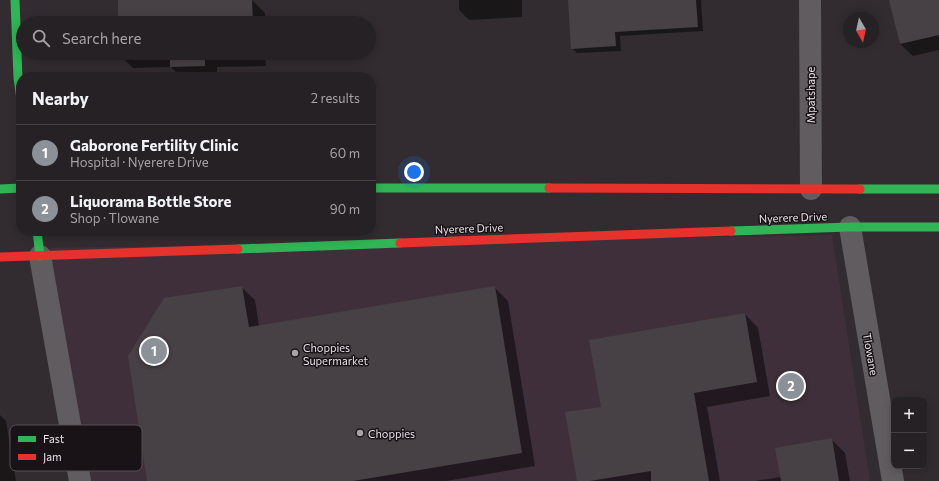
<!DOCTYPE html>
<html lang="en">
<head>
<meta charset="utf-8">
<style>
  body { margin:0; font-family:Commissioner,sans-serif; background:#322e31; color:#f1f3f6 }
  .controls { position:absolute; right:12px; bottom:12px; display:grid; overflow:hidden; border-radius:8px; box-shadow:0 2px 10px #0003 }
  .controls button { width:36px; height:36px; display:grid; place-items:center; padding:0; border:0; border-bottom:1px solid #423e41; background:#262124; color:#f1f3f6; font:20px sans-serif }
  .compass { position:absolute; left:843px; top:12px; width:36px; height:36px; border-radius:50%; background:#262124; box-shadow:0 2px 10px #0003; rotate:171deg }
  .you { position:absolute; left:414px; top:172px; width:14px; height:14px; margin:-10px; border:3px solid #fff; border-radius:50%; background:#1a73e8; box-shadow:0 0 0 6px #1a73e833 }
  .badge { display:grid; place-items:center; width:26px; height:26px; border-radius:50%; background:#8c9099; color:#fff; font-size:13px; font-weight:700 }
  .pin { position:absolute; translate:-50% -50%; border:2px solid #fff; box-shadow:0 1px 4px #0006 }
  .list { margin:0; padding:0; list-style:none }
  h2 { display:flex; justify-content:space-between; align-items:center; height:52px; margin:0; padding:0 16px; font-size:17px }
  h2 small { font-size:13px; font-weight:400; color:#a4a3a6 }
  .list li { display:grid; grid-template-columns:26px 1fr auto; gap:12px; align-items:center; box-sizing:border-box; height:56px; padding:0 16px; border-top:1px solid #423e41 }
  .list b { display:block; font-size:15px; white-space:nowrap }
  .list p { margin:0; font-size:13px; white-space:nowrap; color:#a4a3a6 }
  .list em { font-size:13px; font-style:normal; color:#a4a3a6 }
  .icon { flex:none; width:22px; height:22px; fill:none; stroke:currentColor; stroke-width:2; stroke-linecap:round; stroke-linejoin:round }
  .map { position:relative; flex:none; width:939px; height:481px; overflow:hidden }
  .search { position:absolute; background:#262124; box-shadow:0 2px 10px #0003; left:16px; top:16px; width:360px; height:44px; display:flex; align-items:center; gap:10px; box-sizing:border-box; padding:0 14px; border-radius:22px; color:#a4a3a6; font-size:15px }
  .panel { position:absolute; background:#262124; box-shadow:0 2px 10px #0003; left:16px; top:72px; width:360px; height:164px; border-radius:16px }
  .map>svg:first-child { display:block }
  .built { fill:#3f2f3a }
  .shadow { fill:#0007 }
  .building { fill:#474045 }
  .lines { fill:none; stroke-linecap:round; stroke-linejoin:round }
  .street { stroke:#605c5f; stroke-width:22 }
  .fast { stroke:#30b455; stroke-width:9 }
  .jam { stroke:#e5322d; stroke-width:9 }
  .poi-dot { fill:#a9a2a7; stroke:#191317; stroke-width:1.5 }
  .labels { text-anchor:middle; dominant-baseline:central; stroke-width:3; stroke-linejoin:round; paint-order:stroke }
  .street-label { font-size:11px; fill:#e9e1e7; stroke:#191317 }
  .poi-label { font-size:11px; fill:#e9e1e7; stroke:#191317; text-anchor:start }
  .key { fill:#191317; stroke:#575155; stroke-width:1 }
  .key-label { font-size:11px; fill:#e9e1e7 }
</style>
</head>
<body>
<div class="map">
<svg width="939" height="481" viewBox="0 0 939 481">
  <rect width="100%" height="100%" fill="#322c30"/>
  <path class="built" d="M832,235L870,481H78L49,248Z"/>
  <path class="shadow" d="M119,0H252L265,13V23H120Z
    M459,0H522V17L469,20L459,10Z
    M569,0H701L703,31L620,36L621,51L577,53L572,48Z
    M890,0H939V50L913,56L900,44Z
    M120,53H265L266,66L217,67V77H181L171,67L133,68L120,55Z
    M241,287L255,300L259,326L495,288L508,301L535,466L446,481H148Z
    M745,314L758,328L770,396L707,407L720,481H579L602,407Z
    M0,415L6,421L16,481H0Z
    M831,439L845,453L850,481H755L781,477Z"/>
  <path class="building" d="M118,0H252L253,23H118Z
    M568,0H696L698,27L615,32L616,46L571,49Z
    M889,0H939V35L900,44Z
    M119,53H253L205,54V66L170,67V55L119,56Z
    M242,286L249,327L495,286L522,453L353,481H147L128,356L164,298Z
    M745,313L757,382L694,393L709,481H651V471L590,481H577L565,412L601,407L589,340Z
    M832,438L839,481H781L775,448Z"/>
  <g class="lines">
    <path class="street" d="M810,0L811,189
      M850,227L893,481
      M40,256L80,481"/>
    <path class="fast" d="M15,0L18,78L21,100
      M371,188H549
      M0,189L21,188
      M860,189H939
      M37,231L40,256
      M731,231L850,227H939
      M238,249L400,243"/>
    <path class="jam" d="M549,188L860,189
      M400,243L731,231
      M0,257L238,249"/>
  </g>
  <g class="poi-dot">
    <circle cx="295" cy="353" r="4"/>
    <circle cx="360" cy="433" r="4"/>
  </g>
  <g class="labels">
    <g class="street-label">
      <text transform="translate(810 95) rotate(-90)">Mpatshape</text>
      <text transform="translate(793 217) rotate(-2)">Nyerere Drive</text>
      <text transform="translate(469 228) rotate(-2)">Nyerere Drive</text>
      <text transform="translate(871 354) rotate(80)">Tlowane</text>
    </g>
    <g class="poi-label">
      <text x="303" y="347">Choppies<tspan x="303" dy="13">Supermarket</tspan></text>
      <text x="368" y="433">Choppies</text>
    </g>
  </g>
  <rect x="10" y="425" width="132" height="46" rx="6" class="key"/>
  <rect x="18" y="436" width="18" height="6" fill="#30b455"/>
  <rect x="18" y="454" width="18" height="6" fill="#e5322d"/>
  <g class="key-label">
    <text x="43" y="443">Fast</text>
    <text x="43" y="461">Jam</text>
  </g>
</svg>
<div class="controls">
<button>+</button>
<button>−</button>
</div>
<svg class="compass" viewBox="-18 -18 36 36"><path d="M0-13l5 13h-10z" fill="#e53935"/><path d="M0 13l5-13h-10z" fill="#a4a3a6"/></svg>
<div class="you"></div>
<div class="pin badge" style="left:154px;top:351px">1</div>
<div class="pin badge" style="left:791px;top:386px">2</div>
<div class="search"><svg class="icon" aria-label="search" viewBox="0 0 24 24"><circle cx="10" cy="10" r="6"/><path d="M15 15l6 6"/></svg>Search here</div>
<section class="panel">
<h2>Nearby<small>2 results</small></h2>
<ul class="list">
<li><span class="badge">1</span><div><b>Gaborone Fertility Clinic</b><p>Hospital · Nyerere Drive</p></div><em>60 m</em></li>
<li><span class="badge">2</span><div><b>Liquorama Bottle Store</b><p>Shop · Tlowane</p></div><em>90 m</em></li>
</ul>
</section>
</div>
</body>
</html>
